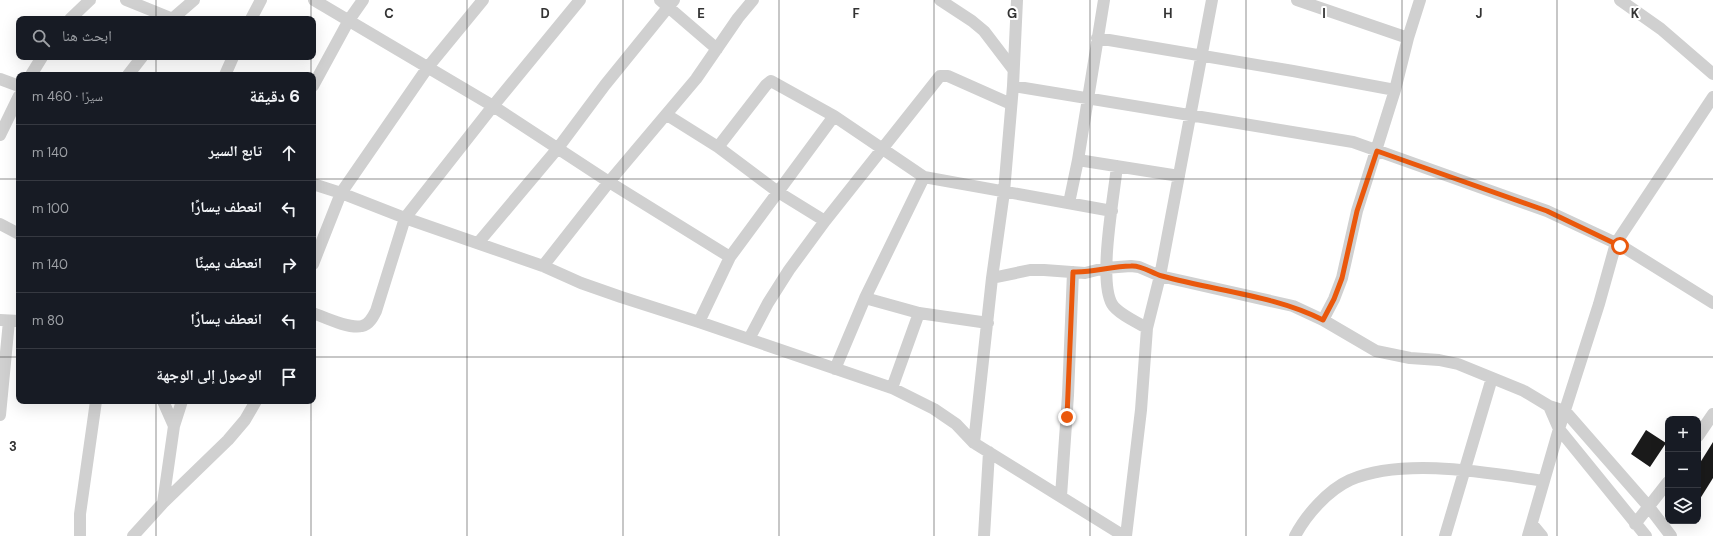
<!DOCTYPE html>
<html lang="ar">
<head>
<meta charset="utf-8">
<style>
  body { margin:0; font-family:"DM Sans","Noto Naskh Arabic",sans-serif; background:#20242c; color:#f1f3f6; direction:rtl }
  .controls { position:absolute; right:12px; bottom:12px; display:grid; overflow:hidden; border-radius:8px; box-shadow:0 4px 16px #0002 }
  .controls button { width:36px; height:36px; display:grid; place-items:center; padding:0; border:0; border-bottom:1px solid #363941; background:#171b24; color:#f1f3f6; font:20px sans-serif }
  .stop { position:absolute; width:12px; height:12px; margin:-9px; border:3px solid #ea580c; border-radius:50%; background:#fff }
  .stop.end { background:#ea580c; border-color:#fff; box-shadow:0 1px 4px #0008 }
  .list { margin:0; padding:0; list-style:none }
  h2 { display:flex; justify-content:space-between; align-items:center; height:52px; margin:0; padding:0 16px; font-size:17px }
  h2 small { font-size:13px; font-weight:400; color:#9ea1a6 }
  .list li { display:grid; grid-template-columns:26px 1fr auto; gap:12px; align-items:center; box-sizing:border-box; height:56px; padding:0 16px; border-top:1px solid #363941 }
  .list b { display:block; font-size:15px; white-space:nowrap }
  .list em { font-size:13px; font-style:normal; color:#9ea1a6 }
  .icon { flex:none; width:22px; height:22px; fill:none; stroke:currentColor; stroke-width:2; stroke-linecap:round; stroke-linejoin:round }
  .map { position:relative; flex:none; width:1713px; height:536px; overflow:hidden; direction:ltr }
  .search { position:absolute; background:#171b24; box-shadow:0 4px 16px #0002; left:16px; top:16px; width:300px; height:44px; display:flex; align-items:center; gap:10px; box-sizing:border-box; padding:0 14px; border-radius:8px; color:#9ea1a6; font-size:15px }
  .panel { position:absolute; background:#171b24; box-shadow:0 4px 16px #0002; left:16px; top:72px; width:300px; height:332px; border-radius:8px; direction:rtl }
  .map>svg:first-child { display:block }
  .building { fill:#1a1a1a }
  .lines { fill:none; stroke-linecap:round; stroke-linejoin:round }
  .minor { stroke:#d0d0d0; stroke-width:12 }
  .route { stroke:#ea580c; stroke-width:5 }
  .grid { fill:none; stroke:#333; stroke-width:1; stroke-opacity:0.55 }
  .grid-label { font-size:13px; text-anchor:middle; font-weight:bold; fill:#333; stroke:#fff; stroke-width:4; stroke-linejoin:round; paint-order:stroke }
</style>
</head>
<body>
<div class="map">
<svg width="1713" height="536" viewBox="0 0 1713 536">
  <rect width="100%" height="100%" fill="#fff"/>
  <path class="building" d="M1646,430L1666,443L1650,467L1631,454Z
    M1713,442V478L1698,502V466Z"/>
  <g class="lines">
    <path class="minor" d="M126,0L173,19
      M314,0L493,106L609,182L730,257
      M660,0L717,49
      M940,0L972,21L984,31L1013,69
      M1297,0L1408,38L1395,90L1357,211L1342,278L1334,299L1323,320
      M1620,0L1661,29L1713,74
      M70,19L90,0
      M172,19L194,0
      M251,19L261,0
      M1097,38L1293,71L1395,90
      M1408,38L1420,0
      M31,75L42,57
      M128,75L142,57
      M225,75L233,57
      M0,79L19,86
      M313,86L349,20L363,0
      M1013,86L1353,142L1547,211L1620,245L1713,303
      M667,115L718,147L778,192L825,221
      M0,135L19,96
      M718,147L766,85L771,81L834,116L924,177L1112,211
      M1078,160L1179,176
      M1117,166C1114,196 1098,280 1112,304C1117,313 1138,323 1147,328
      M313,184L341,193L405,218L543,266L581,283L621,297L699,322L892,388L934,409L956,424L974,443L1124,536
      M1069,203L1078,160L1104,0
      M0,224L19,234
      M478,243L558,148L605,85L674,0
      M313,264L341,193L428,67L483,0
      M543,266L609,182L696,79L738,18L753,0
      M992,278L1030,270H1044L1085,273L1105,268L1131,266L1139,267L1160,276L1212,0
      M865,298L919,313L988,323
      M313,313C326,318 349,329 362,326C369,325 373,317 376,311L405,218L493,106L580,0
      M0,320L19,321
      M699,322L730,257L834,116
      M749,339L768,303L789,270L825,221L940,76H948L1011,104
      M835,369L865,298L924,177
      M892,388L919,313
      M163,401L174,426
      M1549,406L1559,429L1646,536
      M0,415L9,321
      M1698,436L1713,414
      M974,443L992,278L1004,192L1013,86L1017,0
      M1061,496L1068,395L1073,272
      M163,503L228,440L245,420L256,401
      M1532,524L1542,536
      M1635,524L1668,482
      M80,536V514L96,401
      M133,536L163,503L174,426L182,401
      M984,536L989,452
      M1126,536L1141,410L1147,328L1160,276L1293,306L1323,320L1376,351L1410,358L1439,360L1458,364L1524,391L1549,406L1565,411L1649,507L1671,536
      M1295,536C1306,515 1328,490 1350,480C1405,457 1488,473 1544,481
      M1445,536L1492,378
      M1528,536L1559,429L1599,304L1616,243L1713,97"/>
  </g>
  <g class="lines">
    <path class="route" d="M1067,417L1073,272C1093,273 1111,266 1131,266C1142,265 1151,273 1162,276C1215,291 1274,295 1323,320L1334,299L1342,278L1357,211L1377,151L1547,211L1620,246"/>
  </g>
  <path class="grid" d="M156,0V19M311,0V19M467,0V536M623,0V536M779,0V536M934,0V536M1090,0V536M1246,0V536M1402,0V536M1557,0V536M156,57V75M311,57V75M0,179H19M313,179H1713M0,357H19M313,357H1713M156,401V536M311,401V536"/>
  <g class="grid-label">
    <text x="389" y="18">C</text>
    <text x="545" y="18">D</text>
    <text x="701" y="18">E</text>
    <text x="856" y="18">F</text>
    <text x="1012" y="18">G</text>
    <text x="1168" y="18">H</text>
    <text x="1324" y="18">I</text>
    <text x="1479" y="18">J</text>
    <text x="1635" y="18">K</text>
    <text x="13" y="451">3</text>
  </g>
</svg>
<div class="controls">
<button>+</button>
<button>−</button>
<button><svg class="icon" aria-label="layers" viewBox="0 0 24 24"><path d="M12 4l9 5-9 5-9-5zM3 14l9 5 9-5"/></svg></button>
</div>
<div class="stop" style="left:1620px;top:246px"></div>
<div class="stop end" style="left:1067px;top:417px"></div>
<div class="search"><svg class="icon" aria-label="search" viewBox="0 0 24 24"><circle cx="10" cy="10" r="6"/><path d="M15 15l6 6"/></svg>ابحث هنا</div>
<section class="panel">
<h2>6 دقيقة<small>سيرًا · 460 m</small></h2>
<ul class="list">
<li><svg class="icon" aria-label="ahead" viewBox="0 0 24 24"><path d="M12 20V5M6 11l6-6 6 6"/></svg><div><b>تابع السير</b></div><em>140 m</em></li>
<li><svg class="icon" aria-label="left" viewBox="0 0 24 24"><path d="M17 20v-9H6M10 6l-5 5 5 5"/></svg><div><b>انعطف يسارًا</b></div><em>100 m</em></li>
<li><svg class="icon" aria-label="right" viewBox="0 0 24 24"><path d="M7 20v-9h11M14 6l5 5-5 5"/></svg><div><b>انعطف يمينًا</b></div><em>140 m</em></li>
<li><svg class="icon" aria-label="left" viewBox="0 0 24 24"><path d="M17 20v-9H6M10 6l-5 5 5 5"/></svg><div><b>انعطف يسارًا</b></div><em>80 m</em></li>
<li><svg class="icon" aria-label="arrive" viewBox="0 0 24 24"><path d="M6 21V4h12l-3 4 3 4H6"/></svg><div><b>الوصول إلى الوجهة</b></div></li>
</ul>
</section>
</div>
</body>
</html>
